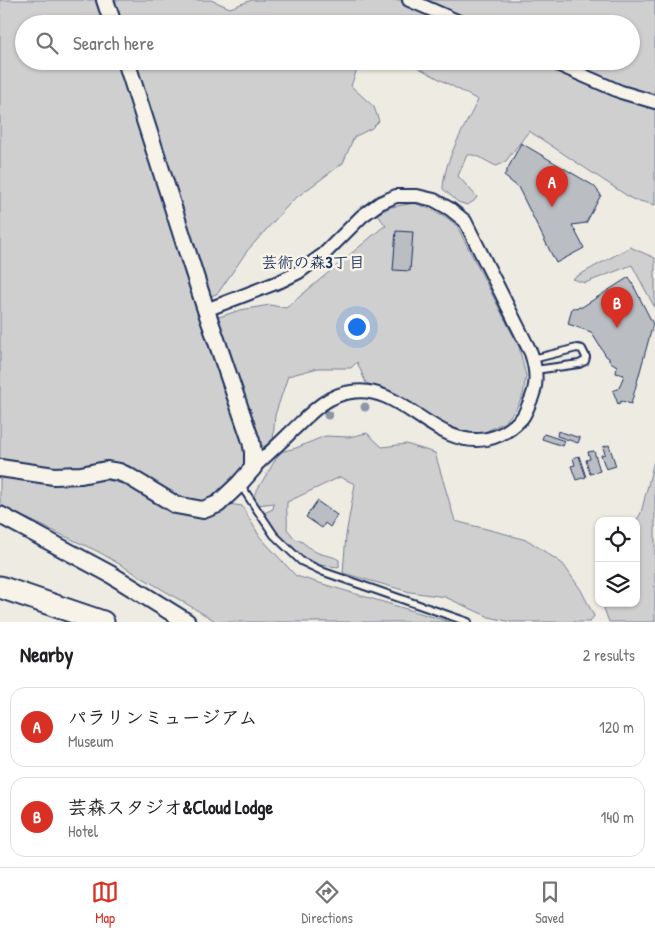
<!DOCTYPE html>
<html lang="en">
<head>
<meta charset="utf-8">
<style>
  body { margin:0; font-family:"Patrick Hand","Klee One",sans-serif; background:#f2f2f2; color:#202124 }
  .controls { position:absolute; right:15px; bottom:15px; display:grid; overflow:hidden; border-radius:10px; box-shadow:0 1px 4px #0004 }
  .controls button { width:45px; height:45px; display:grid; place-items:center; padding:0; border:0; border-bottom:1px solid #e0e0e0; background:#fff; color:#202124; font:25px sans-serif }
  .you { position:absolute; left:356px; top:326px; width:18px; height:18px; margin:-12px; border:4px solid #fff; border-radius:50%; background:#1a73e8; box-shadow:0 0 0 8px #1a73e833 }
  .badge { display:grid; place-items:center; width:32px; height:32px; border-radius:50%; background:#d93025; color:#fff; font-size:16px; font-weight:700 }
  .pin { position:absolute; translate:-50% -41px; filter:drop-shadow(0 1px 2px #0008) }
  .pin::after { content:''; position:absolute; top:26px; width:18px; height:15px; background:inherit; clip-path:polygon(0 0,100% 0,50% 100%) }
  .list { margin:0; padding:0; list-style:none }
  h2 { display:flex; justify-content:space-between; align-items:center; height:65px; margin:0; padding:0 20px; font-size:21px }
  h2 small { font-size:16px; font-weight:400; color:#757577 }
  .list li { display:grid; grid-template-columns:32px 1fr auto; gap:15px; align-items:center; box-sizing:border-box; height:80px; margin:0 10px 10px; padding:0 10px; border:1px solid #e0e0e0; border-radius:15px }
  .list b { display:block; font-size:19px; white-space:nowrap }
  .list p { margin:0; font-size:16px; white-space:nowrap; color:#757577 }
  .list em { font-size:16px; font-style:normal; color:#757577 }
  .icon { flex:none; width:28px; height:28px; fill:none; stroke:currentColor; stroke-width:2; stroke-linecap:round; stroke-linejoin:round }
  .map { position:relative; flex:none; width:655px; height:622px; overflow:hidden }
  .search { position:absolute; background:#fff; box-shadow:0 1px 4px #0004; left:15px; right:15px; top:15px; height:55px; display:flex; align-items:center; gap:12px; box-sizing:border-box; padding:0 18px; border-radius:28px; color:#757577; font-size:19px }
  .sheet { height:245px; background:#fff }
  nav { display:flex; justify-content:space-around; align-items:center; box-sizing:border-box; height:70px; border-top:1px solid #e0e0e0; background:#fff; font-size:14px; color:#757577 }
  nav a { display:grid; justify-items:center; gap:2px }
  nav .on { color:#d93025 }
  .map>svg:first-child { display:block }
  .green { fill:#cfcfcf; stroke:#757f96 }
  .building { fill:#babdc2; stroke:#1b2f5e }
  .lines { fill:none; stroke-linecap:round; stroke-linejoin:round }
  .service-casing { stroke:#1b2f5e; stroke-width:10 }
  .minor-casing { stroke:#1b2f5e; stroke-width:16 }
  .tertiary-casing { stroke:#1b2f5e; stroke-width:20 }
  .trunk-casing { stroke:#1b2f5e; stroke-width:25 }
  .service { stroke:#f7f3e8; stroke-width:6 }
  .minor { stroke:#f7f3e8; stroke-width:12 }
  .tertiary { stroke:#f7f3e8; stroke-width:16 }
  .trunk { stroke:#f7f3e8; stroke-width:21 }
  .tree { fill:#8e95a6 }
  .labels { text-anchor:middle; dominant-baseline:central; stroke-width:5; stroke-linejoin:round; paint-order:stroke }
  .neighbourhood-label { font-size:16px; font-weight:bold; fill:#1b2f5e; stroke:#f7f3e8 }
</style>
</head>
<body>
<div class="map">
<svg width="655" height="622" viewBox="0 0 655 622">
  <rect width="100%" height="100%" fill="#eeebe2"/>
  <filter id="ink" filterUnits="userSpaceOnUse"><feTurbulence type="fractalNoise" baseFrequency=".02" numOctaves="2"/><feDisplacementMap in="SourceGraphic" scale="10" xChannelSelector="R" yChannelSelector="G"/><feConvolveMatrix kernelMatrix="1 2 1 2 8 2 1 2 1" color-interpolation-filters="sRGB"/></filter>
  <g filter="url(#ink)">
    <path class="green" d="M0,0H211L230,8L252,0H655V205L632,199L529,131L506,161L497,166C487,163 478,153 467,155L458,176L477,197L474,201L467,205L458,202L443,189C444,159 465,127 478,100L406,61H631V24H24V61H118L249,461L214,500L195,504L176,498L147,479L77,471L0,465Z
      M129,61H360L351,86L374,107L379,121L372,128L354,137L343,163L293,200L247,251L218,293L209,297Z
      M415,203C431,210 447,214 458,228L519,347L526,376L523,395L516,409L505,422L487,431L472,434L460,432L439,421L397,395L366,383L357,362L351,368H318L288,376L275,415L273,440L267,446H260L216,318L240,310L270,305L286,308L383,227L386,226L377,214L391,207Z
      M630,247L655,258V308L632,265L585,283L572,279Z
      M367,433L382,447L406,444L435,453L455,521L506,534L529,541L563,564L581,590L594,616L590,622H511L489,617L445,597L410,592L343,573L346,535L355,484L340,477L287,502C286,511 288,520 287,529L295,539C304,541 308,548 316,552C324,556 332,555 339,560V567L319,565L303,560L274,532L264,518V513L273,509L274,503L257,505L254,495L280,452L296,448L325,436L349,437Z
      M655,457V622H609L602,603H636V521L641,513Z
      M0,476L74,481L107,480L136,487L179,509L229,504L242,506L260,537L296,576L450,622H217L99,552L0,506Z"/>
    <path class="building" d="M521,143L594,186L601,195L586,223L572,225L584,248L556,263L518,187L504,176Z
      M396,231L413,232L410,271L393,270Z
      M629,277L653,324L631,404L622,401L618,404L613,391L619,388L624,375L616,373L617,366L609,361V358L606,356L591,332L568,324L572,308L582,307Z
      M558,431L580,438L578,443L557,436Z
      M544,434L565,441L563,446L542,439Z
      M609,445L616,466L606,469L601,455L605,454L603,447Z
      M594,451L600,471L590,474L586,460L590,459L588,452Z
      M579,456L586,477L576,480L571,466L575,465L573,458Z
      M317,501L337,515L330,527L325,523L322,528L306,517Z"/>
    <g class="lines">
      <g class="service-casing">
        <path id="service" d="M533,359L577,348L582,349L586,357L585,361L579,364L535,370
          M240,484L274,535L301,561L324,572L468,622"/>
      </g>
      <g class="minor-casing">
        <path id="minor" d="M409,0L464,24
          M550,61L621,92L655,102
          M206,310L281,281L299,272L324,254L362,216L380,203L396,196H417L434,200L450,209L465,221L531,353C537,372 538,386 529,404C527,409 525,414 522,418C512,429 501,436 487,439C434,449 402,383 351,392C326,395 309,415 292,431C279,444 266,456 253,468"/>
      </g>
      <g class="tertiary-casing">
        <path id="tertiary" d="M105,0L113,24
          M0,468L54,476L81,475L106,470L119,472L128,476L176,505L203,510L218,504L239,484L253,468V452L251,441L206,310L126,61
          M0,515L110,574L187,622"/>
      </g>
      <g class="trunk-casing">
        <path id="trunk" d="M0,587L103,622"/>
      </g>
      <use href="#service" class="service"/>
      <use href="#minor" class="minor"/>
      <use href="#tertiary" class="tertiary"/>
      <use href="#trunk" class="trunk"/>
    </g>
    <g class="tree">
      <circle cx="365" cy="407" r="4.5"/>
      <circle cx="328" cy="415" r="4.5"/>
    </g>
  </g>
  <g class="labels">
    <g class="neighbourhood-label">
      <text x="313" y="262">芸術の森3丁目</text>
    </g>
  </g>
</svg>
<div class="controls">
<button><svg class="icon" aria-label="locate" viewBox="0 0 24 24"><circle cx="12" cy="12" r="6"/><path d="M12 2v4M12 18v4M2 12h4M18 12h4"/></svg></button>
<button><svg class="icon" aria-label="layers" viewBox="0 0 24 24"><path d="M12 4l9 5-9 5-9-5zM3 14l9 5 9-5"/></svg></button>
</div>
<div class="you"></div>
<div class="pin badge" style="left:552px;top:207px">A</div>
<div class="pin badge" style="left:617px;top:328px">B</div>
<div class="search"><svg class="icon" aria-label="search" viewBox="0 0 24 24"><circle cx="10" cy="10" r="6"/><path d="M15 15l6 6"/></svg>Search here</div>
</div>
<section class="sheet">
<h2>Nearby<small>2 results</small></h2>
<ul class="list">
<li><span class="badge">A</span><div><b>パラリンミュージアム</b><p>Museum</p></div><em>120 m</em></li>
<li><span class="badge">B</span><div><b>芸森スタジオ&amp;Cloud Lodge</b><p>Hotel</p></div><em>140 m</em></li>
</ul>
</section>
<nav>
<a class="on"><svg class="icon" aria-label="map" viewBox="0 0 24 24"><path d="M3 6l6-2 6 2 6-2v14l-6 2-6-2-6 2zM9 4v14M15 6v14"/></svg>Map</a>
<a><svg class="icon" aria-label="directions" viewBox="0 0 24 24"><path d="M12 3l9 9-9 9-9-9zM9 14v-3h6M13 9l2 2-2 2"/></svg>Directions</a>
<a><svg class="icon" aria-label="saved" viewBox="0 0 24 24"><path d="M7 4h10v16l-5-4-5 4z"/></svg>Saved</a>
</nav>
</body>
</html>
